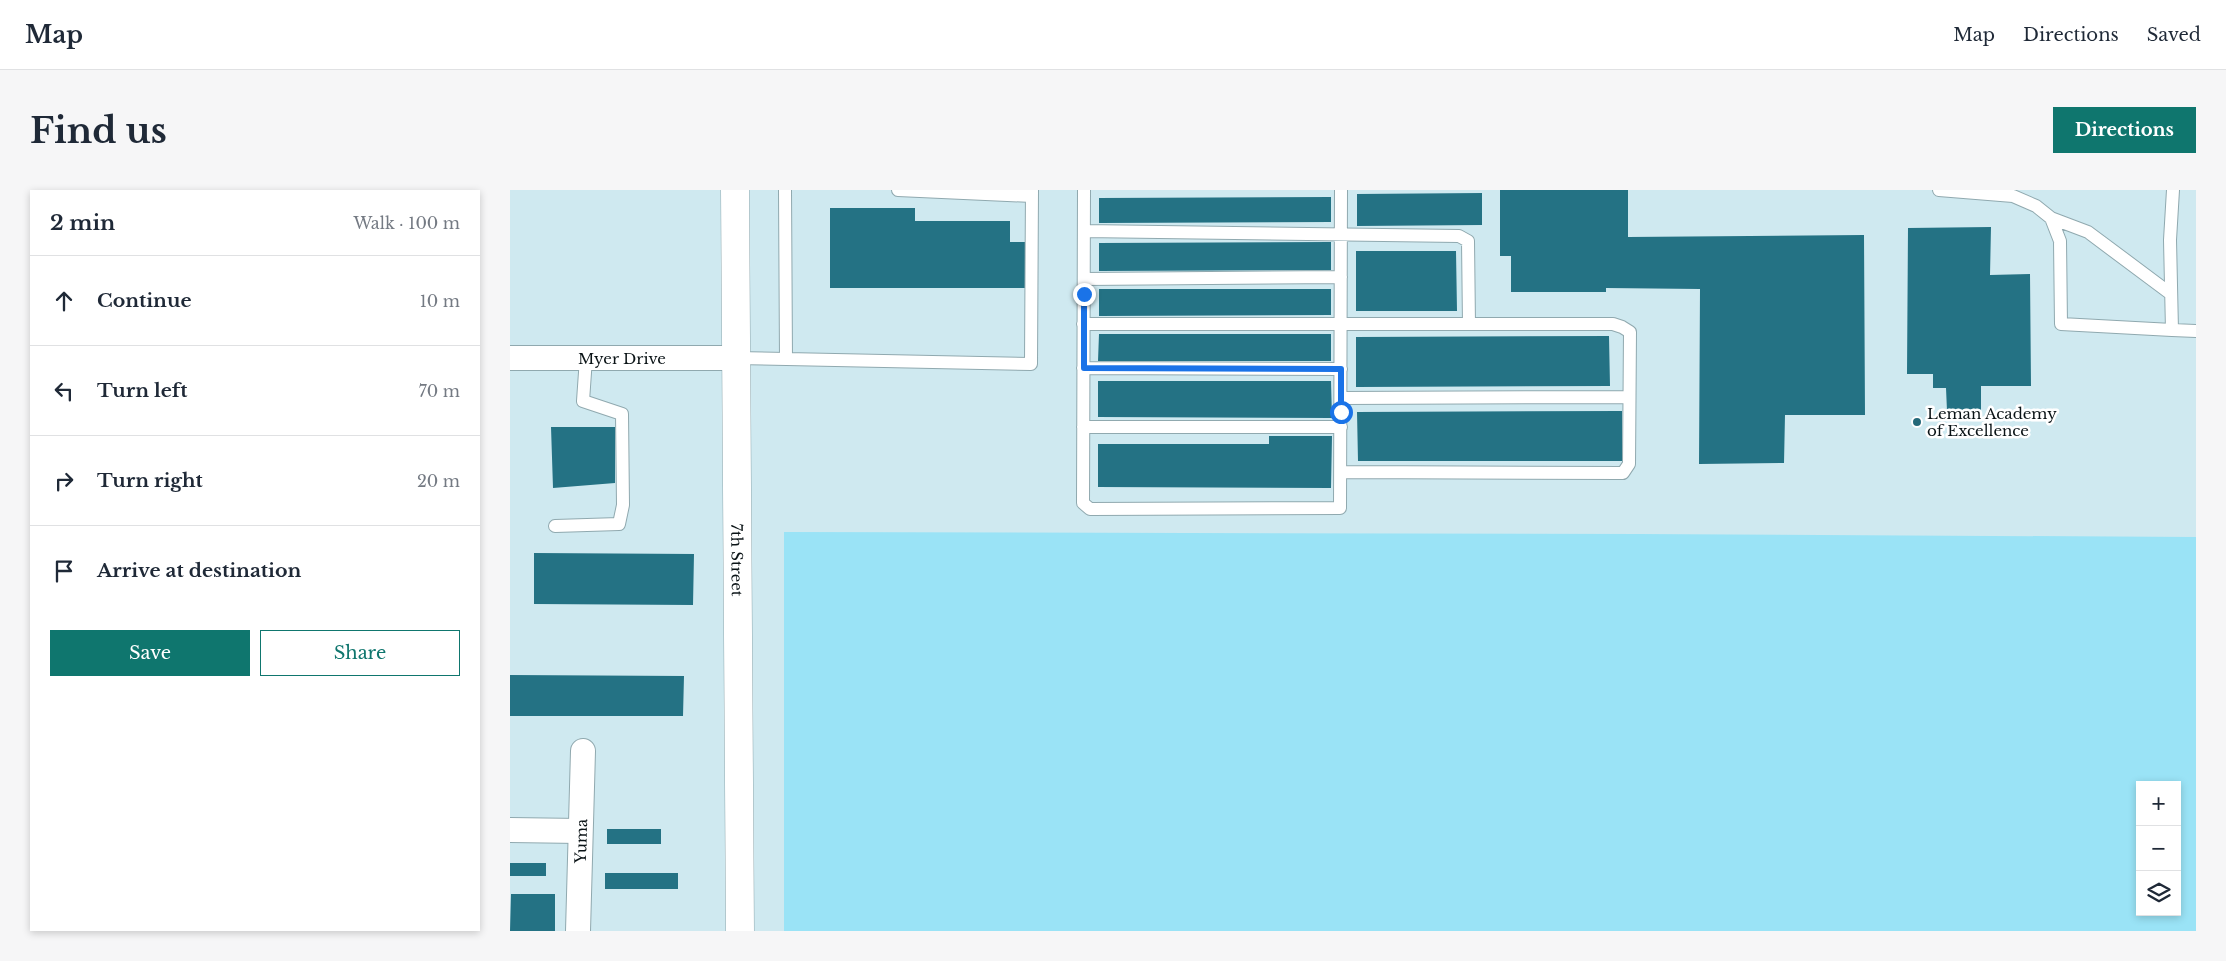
<!DOCTYPE html>
<html lang="en">
<head>
<meta charset="utf-8">
<style>
  body { margin:0; font-family:"Libre Baskerville",serif; background:#f6f6f7; color:#1f2937 }
  .controls { position:absolute; right:15px; bottom:15px; display:grid; overflow:hidden; border-radius:0px; box-shadow:0 2px 8px #0003 }
  .controls button { width:45px; height:45px; display:grid; place-items:center; padding:0; border:0; border-bottom:1px solid #e0e1e3; background:#fff; color:#1f2937; font:25px sans-serif }
  .stop { position:absolute; width:15px; height:15px; margin:-11px; border:4px solid #1a73e8; border-radius:50%; background:#fff }
  .stop.end { background:#1a73e8; border-color:#fff; box-shadow:0 1px 5px #0008 }
  .list { margin:0; padding:0; list-style:none }
  h2 { display:flex; justify-content:space-between; align-items:center; height:65px; margin:0; padding:0 20px; font-size:21px }
  h2 small { font-size:16px; font-weight:400; color:#747a83 }
  .list li { display:grid; grid-template-columns:32px 1fr auto; gap:15px; align-items:center; box-sizing:border-box; height:90px; padding:0 20px; border-top:1px solid #e0e1e3 }
  .list b { display:block; font-size:19px; white-space:nowrap }
  .list em { font-size:16px; font-style:normal; color:#747a83 }
  .actions { display:flex; gap:10px; padding:15px 20px }
  .actions a { flex:1; padding:11px 0; border:1px solid #0f766e; border-radius:0px; text-align:center; font-size:18px; color:#0f766e }
  .actions .main { background:#0f766e; color:#fff }
  .icon { flex:none; width:28px; height:28px; fill:none; stroke:currentColor; stroke-width:2; stroke-linecap:round; stroke-linejoin:round }
  .map { position:relative; flex:none; width:1686px; height:741px; overflow:hidden; border-radius:0px }
  header { display:flex; align-items:center; gap:30px; box-sizing:border-box; height:70px; padding:0 25px; background:#fff; border-bottom:1px solid #e0e1e3 }
  header strong { font-size:24px }
  nav { display:flex; gap:28px; margin-inline-start:auto; font-size:18px }
  .intro { display:flex; align-items:center; justify-content:space-between; box-sizing:border-box; height:120px; padding:0 30px }
  h1 { margin:0; font-size:35px }
  .button { padding:12px 22px; border-radius:0px; background:#0f766e; color:#fff; font-size:18px; font-weight:700 }
  main { display:flex; gap:30px; padding:0 30px }
  aside { flex:1; background:#fff; border-radius:0px; box-shadow:0 2px 8px #0003 }
  .map>svg:first-child { display:block }
  .green { fill:#9ae3f6; fill-rule:evenodd }
  .building { fill:#247284 }
  .lines { fill:none; stroke-linecap:round; stroke-linejoin:round }
  .lane-casing { stroke:#90a9af; stroke-width:14 }
  .street-casing { stroke:#90a9af; stroke-width:26 }
  .secondary-casing { stroke:#90a9af; stroke-width:29 }
  .lane { stroke:#fff; stroke-width:12 }
  .street { stroke:#fff; stroke-width:24 }
  .secondary { stroke:#fff; stroke-width:28 }
  .route { stroke:#1a73e8; stroke-width:6 }
  .poi-dot { fill:#246979; stroke:#fff; stroke-width:2 }
  .labels { text-anchor:middle; dominant-baseline:central; stroke-width:5; stroke-linejoin:round; paint-order:stroke }
  .street-label { font-size:15px; fill:#0a1316; stroke:#fff }
  .poi-label { font-size:15px; fill:#0a1316; stroke:#fff; text-anchor:start }
</style>
</head>
<body>
<header>
<strong>Map</strong>
<nav><a>Map</a><a>Directions</a><a>Saved</a></nav>
</header>
<div class="intro"><h1>Find us</h1><a class="button">Directions</a></div>
<main>
<aside>
<h2>2 min<small>Walk · 100 m</small></h2>
<ul class="list">
<li><svg class="icon" aria-label="ahead" viewBox="0 0 24 24"><path d="M12 20V5M6 11l6-6 6 6"/></svg><div><b>Continue</b></div><em>10 m</em></li>
<li><svg class="icon" aria-label="left" viewBox="0 0 24 24"><path d="M17 20v-9H6M10 6l-5 5 5 5"/></svg><div><b>Turn left</b></div><em>70 m</em></li>
<li><svg class="icon" aria-label="right" viewBox="0 0 24 24"><path d="M7 20v-9h11M14 6l5 5-5 5"/></svg><div><b>Turn right</b></div><em>20 m</em></li>
<li><svg class="icon" aria-label="arrive" viewBox="0 0 24 24"><path d="M6 21V4h12l-3 4 3 4H6"/></svg><div><b>Arrive at destination</b></div></li>
</ul>
<div class="actions"><a class="main">Save</a><a>Share</a></div>
</aside>
<div class="map">
<svg width="1686" height="741" viewBox="0 0 1686 741">
  <rect width="100%" height="100%" fill="#cfe9f0"/>
  <path class="green" d="M274,342L1128,344L1686,347V741H274ZM1630,595H1667V722H1630Z"/>
  <path class="building" d="M990,0H1118V47L1354,45L1355,225H1275L1274,273L1189,274L1190,99L1096,98V102H1001V66H990Z
    M972,3V35L847,36V4Z
    M821,7V32L589,33V8Z
    M320,18H405V31H500V52H519V98H320Z
    M1481,37L1480,85L1520,84L1521,196H1471V221H1437L1436,198H1423V184H1397L1398,38Z
    M821,52V80L589,81V53Z
    M846,61H946L947,121H846Z
    M589,99H821V125L589,126Z
    M589,144H821V171H588Z
    M1099,146L1100,196L846,197V147Z
    M588,191H821L822,228L588,227Z
    M1112,221V271H848L847,222Z
    M41,237H105V293L43,298Z
    M759,246H822L821,298L588,297V254H759Z
    M24,363L184,364L183,415L24,414Z
    M0,485L174,486L173,526H0Z
    M97,639H151V654H97Z
    M0,673H36V686H0Z
    M95,683H168V699H95Z
    M1,704H45V741H0Z"/>
  <g class="lines">
    <g class="lane-casing">
      <path id="lane" d="M275,0L276,169
        M388,0L522,6
        M574,0L573,313L580,319L830,318L831,0
        M1429,0L1503,6L1526,16L1541,28L1550,51L1551,134L1662,140
        M1663,0L1660,50L1662,140L1686,141
        M1541,28L1578,42L1661,104
        M574,41L949,46L958,51L959,134
        M574,89L831,87
        M573,134H1103L1112,137L1120,142L1119,274L1113,283L831,282
        M225,168L521,174L522,0
        M573,178L831,179
        M831,208L1119,207
        M573,237H831
        M45,336L109,334L113,315L112,224L73,211L76,168"/>
    </g>
    <g class="street-casing">
      <g id="street">
        <path id="s1" d="M0,168H225"/>
        <path d="M0,640L70,641"/>
        <path id="s2" d="M68,741L73,561"/>
      </g>
    </g>
    <g class="secondary-casing">
      <g id="secondary">
        <path id="s3" d="M225,0L230,741"/>
      </g>
    </g>
    <use href="#lane" class="lane"/>
    <use href="#street" class="street"/>
    <use href="#secondary" class="secondary"/>
  </g>
  <g class="lines">
    <path class="route" d="M574,104V178L831,179V222"/>
  </g>
  <circle class="poi-dot" cx="1407" cy="232" r="5"/>
  <g class="labels">
    <g class="street-label">
      <text stroke="none"><textPath href="#s1" startOffset="112">Myer Drive</textPath></text>
      <text stroke="none"><textPath href="#s3" startOffset="370">7th Street</textPath></text>
      <text stroke="none"><textPath href="#s2" startOffset="90">Yuma</textPath></text>
    </g>
    <g class="poi-label">
      <text x="1417" y="223">Leman Academy<tspan x="1417" dy="17">of Excellence</tspan></text>
    </g>
  </g>
</svg>
<div class="controls">
<button>+</button>
<button>−</button>
<button><svg class="icon" aria-label="layers" viewBox="0 0 24 24"><path d="M12 4l9 5-9 5-9-5zM3 14l9 5 9-5"/></svg></button>
</div>
<div class="stop" style="left:831px;top:222px"></div>
<div class="stop end" style="left:574px;top:104px"></div>
</div>
</main>
</body>
</html>
